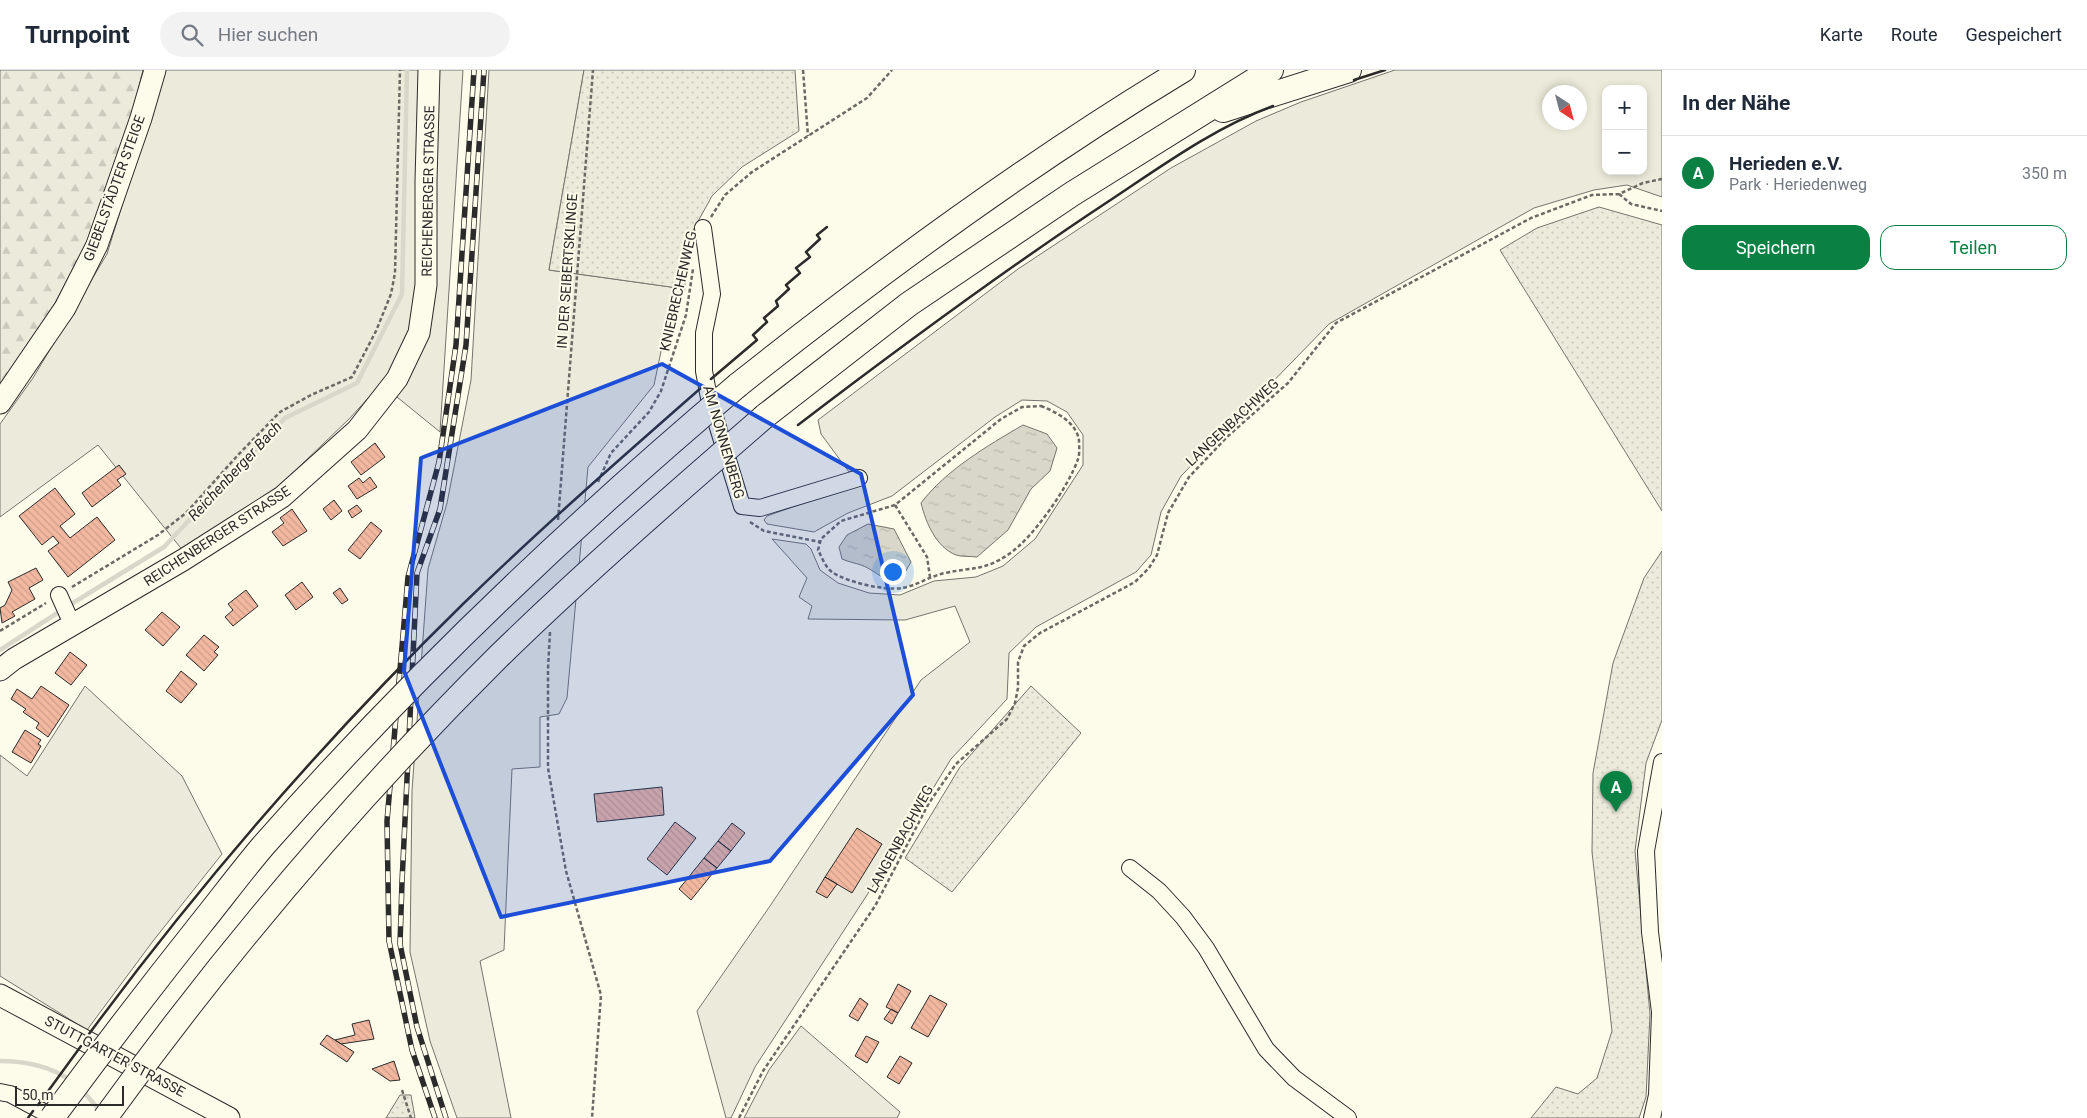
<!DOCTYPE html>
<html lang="de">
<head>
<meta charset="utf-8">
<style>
  body { margin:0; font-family:Roboto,sans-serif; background:#f2f2f3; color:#1f2937 }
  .controls { position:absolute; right:15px; top:15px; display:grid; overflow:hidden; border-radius:10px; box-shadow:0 2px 8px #0003 }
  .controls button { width:45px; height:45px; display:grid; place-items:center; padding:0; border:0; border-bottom:1px solid #e0e1e3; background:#fff; color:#1f2937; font:25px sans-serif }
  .compass { position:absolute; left:1542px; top:15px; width:45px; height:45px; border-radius:50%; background:#fff; box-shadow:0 2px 8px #0003; rotate:144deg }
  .scale { position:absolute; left:15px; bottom:12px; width:109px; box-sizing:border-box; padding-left:5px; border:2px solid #2b2b2b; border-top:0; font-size:14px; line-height:18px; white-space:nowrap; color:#2b2b2b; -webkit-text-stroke:4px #fdfbea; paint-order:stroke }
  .you { position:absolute; left:892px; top:501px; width:18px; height:18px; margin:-12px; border:4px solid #fff; border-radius:50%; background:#1a73e8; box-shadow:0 0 0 8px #1a73e833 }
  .badge { display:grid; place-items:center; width:32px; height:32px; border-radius:50%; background:#0b8043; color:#fff; font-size:16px; font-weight:700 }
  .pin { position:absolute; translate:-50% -41px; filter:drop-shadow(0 1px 2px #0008) }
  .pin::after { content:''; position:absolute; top:26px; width:18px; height:15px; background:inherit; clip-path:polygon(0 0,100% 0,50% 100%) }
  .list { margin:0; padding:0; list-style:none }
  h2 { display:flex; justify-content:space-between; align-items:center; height:65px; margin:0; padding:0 20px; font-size:21px }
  h2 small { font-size:16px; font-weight:400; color:#747a83 }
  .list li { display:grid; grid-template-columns:32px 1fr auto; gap:15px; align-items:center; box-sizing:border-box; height:75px; padding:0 20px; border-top:1px solid #e0e1e3 }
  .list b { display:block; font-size:19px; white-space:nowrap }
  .list p { margin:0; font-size:16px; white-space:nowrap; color:#747a83 }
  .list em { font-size:16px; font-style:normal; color:#747a83 }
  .actions { display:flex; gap:10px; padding:15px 20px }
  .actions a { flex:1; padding:11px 0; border:1px solid #0b8043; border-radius:15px; text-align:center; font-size:18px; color:#0b8043 }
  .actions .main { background:#0b8043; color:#fff }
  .icon { flex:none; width:28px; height:28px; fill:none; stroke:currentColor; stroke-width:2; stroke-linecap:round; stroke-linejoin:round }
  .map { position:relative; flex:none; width:1662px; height:1048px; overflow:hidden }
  header { display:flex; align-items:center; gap:30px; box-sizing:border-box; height:70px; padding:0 25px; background:#fff; border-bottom:1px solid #e0e1e3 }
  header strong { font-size:24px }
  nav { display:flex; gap:28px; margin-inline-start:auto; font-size:18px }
  .search { width:350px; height:45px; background:#f2f2f3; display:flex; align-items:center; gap:12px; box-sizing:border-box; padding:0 18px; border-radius:28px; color:#747a83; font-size:19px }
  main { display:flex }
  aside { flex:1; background:#fff }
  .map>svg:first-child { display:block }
  .grass { fill:#ecebdb; stroke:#74746e; fill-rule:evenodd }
  .forest { fill:url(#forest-firs); stroke:#74746e }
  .park { fill:url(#park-dots); stroke:#74746e }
  .water { fill:url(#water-ripples); stroke:#74746e }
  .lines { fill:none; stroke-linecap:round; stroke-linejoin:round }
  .stream { stroke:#d8d7c9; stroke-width:4.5 }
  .building { fill:url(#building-back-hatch); stroke:#2b2b2b }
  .minor-casing { stroke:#2b2b2b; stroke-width:18 }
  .major-casing { stroke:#2b2b2b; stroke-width:23 }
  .highway-casing { stroke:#2b2b2b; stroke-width:26 }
  .path { stroke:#6a6964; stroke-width:2.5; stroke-dasharray:4 2.5; stroke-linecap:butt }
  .minor { stroke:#fdfbea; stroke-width:16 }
  .major { stroke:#fdfbea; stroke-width:21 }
  .highway { stroke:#fdfbea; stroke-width:24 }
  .rail-casing { stroke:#2b2b2b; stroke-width:5.5 }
  .rail { stroke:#fdfbea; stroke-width:4; stroke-dasharray:11; stroke-linecap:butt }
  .highway-bridge-casing { stroke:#2b2b2b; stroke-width:26; stroke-linecap:butt }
  .highway-bridge { stroke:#fdfbea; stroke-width:24 }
  .wall { stroke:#2b2b2b; stroke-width:2.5 }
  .marked { fill:#1d4ed8; fill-opacity:0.2; stroke:#1d4ed8; stroke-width:4; stroke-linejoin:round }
  .labels { text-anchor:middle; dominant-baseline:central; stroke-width:4; stroke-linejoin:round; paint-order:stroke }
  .street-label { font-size:14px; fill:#2b2b2b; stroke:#fdfbea }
  .water-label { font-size:15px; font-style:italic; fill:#2b2b2b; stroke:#fdfbea }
</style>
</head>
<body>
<header>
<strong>Turnpoint</strong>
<div class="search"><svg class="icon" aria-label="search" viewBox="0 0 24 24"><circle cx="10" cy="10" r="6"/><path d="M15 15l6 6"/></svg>Hier suchen</div>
<nav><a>Karte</a><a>Route</a><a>Gespeichert</a></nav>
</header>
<main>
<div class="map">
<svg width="1662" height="1048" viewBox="0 0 1662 1048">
  <defs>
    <pattern id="forest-firs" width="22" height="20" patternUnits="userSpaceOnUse" patternTransform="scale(1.25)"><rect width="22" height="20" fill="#ecebdb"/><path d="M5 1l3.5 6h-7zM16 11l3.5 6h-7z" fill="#cbcabc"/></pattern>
    <pattern id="park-dots" width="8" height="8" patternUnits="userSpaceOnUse" patternTransform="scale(1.25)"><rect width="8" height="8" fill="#ecebdb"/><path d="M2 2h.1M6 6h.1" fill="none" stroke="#cbcabc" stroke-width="1.8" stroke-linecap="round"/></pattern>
    <pattern id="water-ripples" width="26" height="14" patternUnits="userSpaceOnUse" patternTransform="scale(1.25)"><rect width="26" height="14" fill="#d8d7c9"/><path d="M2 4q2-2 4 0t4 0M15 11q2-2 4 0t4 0" fill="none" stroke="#bab9ad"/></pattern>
    <pattern id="building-back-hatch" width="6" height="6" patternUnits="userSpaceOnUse" patternTransform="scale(1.25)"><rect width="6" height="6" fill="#f2b8a0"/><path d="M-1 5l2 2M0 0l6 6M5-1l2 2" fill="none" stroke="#d09e8a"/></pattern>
  </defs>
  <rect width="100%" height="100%" fill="#fdfbea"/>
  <path class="grass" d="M164,0H463L440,362L381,314L349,349L276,419L184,482L98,375L0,447V354L33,308L107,184Z
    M489,0H584L549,200L685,219L664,267L654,315L588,397L567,628L559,644L540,647V697L512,699L504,880L480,891L511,1048H457L430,971L410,882L412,721L428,499L447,433L471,310Z
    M1395,0H1662V127L1627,115L1594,120L1534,138L1329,254L1181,406L1161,442L1151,485L1136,502L1036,557L1009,583L1007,629L951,689L882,802L755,997L731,1048H726L697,941L770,836L921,610L970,572L955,536L905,550L808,549L812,536L799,527L807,508L772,469L806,474L811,479L820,500L838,513L869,523L900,525L934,511L976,507L1003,496L1035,469L1083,395V365L1067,342L1047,331L1022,330L995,347L892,426L848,443L814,462L767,454L764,450L767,446L862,412L861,402L857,399L849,402L821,364L818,350L1018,199L1171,98L1256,51L1301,32ZM1606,19H1643V101H1606ZM1550,22H1580V52H1550Z
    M85,616L182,706L222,784L153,871L87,960L0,906V685L27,706Z
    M801,956L900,1042L897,1048H744L769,1000Z"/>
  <path class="forest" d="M0,0H143L132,45L86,174L55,233L0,315Z"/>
  <path class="park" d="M584,0H795L799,61L742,97L712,126L686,173L685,219L549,200Z
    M1599,137L1662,155V441L1500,180L1537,158Z
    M1662,481V650L1646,693L1635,781L1650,944L1646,1027L1639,1048H1531L1556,1017L1578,1024L1597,1008L1612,961L1592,782L1593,703L1613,593L1644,508Z
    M1031,616L1081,663L952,822L905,788L960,697Z
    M400,1025H411L415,1048H386Z"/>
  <path class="water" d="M1023,355L1047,364L1057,378L1050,401L1031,419L1008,460L977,487C970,486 962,487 956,485C936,477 926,453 921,433C946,400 987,376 1023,355Z
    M868,454L894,459L911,492L904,504C880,514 880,502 861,495C855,493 849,492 842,489L839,477L847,465Z"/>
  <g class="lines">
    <path class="stream" d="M68,536L164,477L285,348L357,313L402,224L407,0
      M0,580L62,540
      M0,991C23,991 53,996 72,1012
      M82,1020L101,1042"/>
  </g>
  <path class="building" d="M375,373L385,387L361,405L351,392Z
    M119,395L126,404L117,410L121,415L92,437L82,423Z
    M370,407L377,417L357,429L348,416L359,408L363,413Z
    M55,418L75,444L60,456L70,468L97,447L115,470L68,507L48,481L59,473L53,466L42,475L19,446Z
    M334,430L342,441L331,450L323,439Z
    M357,435L362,441L352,448L348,441Z
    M292,439L307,461L283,476L272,462L284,453L280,448Z
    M371,452L382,461L360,489L348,480Z
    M36,498L43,510L29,518L35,529L12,542L15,546L2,553L0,538L5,535L12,520L8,512Z
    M302,512L313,527L296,540L285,525Z
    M340,518L348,530L342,534L333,523Z
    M246,520L258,536L233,556L225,547L233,540L228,534Z
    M162,542L180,557L163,576L145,560Z
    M204,565L219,577L214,582L218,585L204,601L186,585Z
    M70,582L87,595L71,615L55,603Z
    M181,601L197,614L181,633L166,621Z
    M41,616L69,635L48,667L36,658L39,653L23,642L26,639L11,629L17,619L32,629Z
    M25,660L41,670L38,674L41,676L31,693L12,682Z
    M662,717L664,745L597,752L594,724Z
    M675,752L696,768L667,805L647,789Z
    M732,753L745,763L731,781L718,771Z
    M857,758L882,774L852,823L825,807Z
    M718,771L731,781L717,798L704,788Z
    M704,788L717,798L691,830L679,819Z
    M825,807L837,814L827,828L816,822Z
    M898,914L911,921L898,943L886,937Z
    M930,925L947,934L928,967L911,958Z
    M860,928L868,934L858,951L849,946Z
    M891,939L898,943L892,954L884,949Z
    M369,950L374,969L341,974L335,970L355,965L352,954Z
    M327,965L354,982L347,992L320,974Z
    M866,966L879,972L867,993L855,986Z
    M900,986L912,993L899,1014L887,1007Z
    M394,991L400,1010L390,1011L372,999Z"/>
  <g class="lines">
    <g class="minor-casing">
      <path id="minor" d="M703,158L712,224L704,263V301L709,328L742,436L760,438L859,408
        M59,525L72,554
        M1130,798L1159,821L1183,847L1206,878L1266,979L1294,1008L1348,1048
        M0,1022L10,1024L55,1048
        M1652,1048L1657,1025L1660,942L1650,862L1646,781L1662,692"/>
    </g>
    <g class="major-casing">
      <path id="major" d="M0,333L65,238L97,175L141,48L155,0
        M0,600L14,589L183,490L282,427L357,360L397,309L419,263L426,215V111L429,0
        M0,925L229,1048"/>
    </g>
    <g class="highway-casing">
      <path id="highway" d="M1223,40L1349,0
        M738,315C880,202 1027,94 1183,0
        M765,346L909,234L1072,124L1271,0"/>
    </g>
    <path class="path" d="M803,0L808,66
      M1619,124L1631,134L1662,141
      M711,147L725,125L752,102L867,28L892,0
      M1041,336C1056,342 1076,352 1079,370C1079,375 1080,384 1078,389C1069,416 1033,468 1009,484C984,501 973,497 945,503C930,506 916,516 902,518C885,521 846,512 832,502C825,497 822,487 818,480L821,469L841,451L895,435L1001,349L1022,337Z
      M598,412L611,383L649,342L661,321L686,245L693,199
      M895,435L927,487L930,507
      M558,450L593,0
      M750,452L764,461L820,472
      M72,517L158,465L186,443L238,385L280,342L311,325L352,307L376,261L391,224L395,203L400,0
      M0,561L46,533
      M550,562L548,599V698L566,801L601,925L592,1048
      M402,1020L411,1048
      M739,1048L763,1001L875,836L929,733L956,694L1007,649L1015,633L1018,618V592L1024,576L1040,563L1135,512L1149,498L1157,485L1168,443L1189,407L1228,366L1288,313L1336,253L1531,148L1592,125L1619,124L1643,113L1662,109"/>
    <use href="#minor" class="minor"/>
    <use href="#major" class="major"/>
    <use href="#highway" class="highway"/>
    <g class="rail-casing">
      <path id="rail" d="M435,1048L412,980L389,871L387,751L408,507L439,392L456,275L474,0
        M446,1048L417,957L400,874L402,812L417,503L440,439L466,275L484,0"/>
    </g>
    <use href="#rail" class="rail"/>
    <g class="highway-bridge-casing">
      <path id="highway-bridge" d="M52,1048C100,983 149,919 200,855C221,829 241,802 263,776C408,611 570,457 738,315
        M105,1048C223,885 355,729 498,587C584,503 674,425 765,346"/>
    </g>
    <use href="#highway-bridge" class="highway-bridge"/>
    <path class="wall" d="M1354,10L1385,0
      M711,309L757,270L753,265L767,252L764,248L778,236L776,231L789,219L786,215L800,203L796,198L810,187L806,182L820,169L817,165L827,157
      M798,355C899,278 1000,203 1106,133C1159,98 1213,58 1273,36
      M89,964C202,811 327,667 463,534C540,459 621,388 702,317
      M38,1035L81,976
      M28,1048L33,1041"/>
  </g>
  <path class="marked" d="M662,294L861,404L913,625L770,791L501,847L404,601L421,388Z"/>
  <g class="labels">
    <g class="street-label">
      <text transform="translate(114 118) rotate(-70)">GIEBELSTÄDTER STEIGE</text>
      <text transform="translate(428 121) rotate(-89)">REICHENBERGER STRASSE</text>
      <text transform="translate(567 201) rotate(-86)">IN DER SEIBERTSKLINGE</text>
      <text transform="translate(678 221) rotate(-77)">KNIEBRECHENWEG</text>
      <text transform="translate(1232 352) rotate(-43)">LANGENBACHWEG</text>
      <text transform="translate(724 372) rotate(74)">AM NONNENBERG</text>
      <text transform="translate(217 466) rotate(-33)">REICHENBERGER STRASSE</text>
      <text transform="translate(900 769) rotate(-61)">LANGENBACHWEG</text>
      <text transform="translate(115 986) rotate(28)">STUTTGARTER STRASSE</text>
    </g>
    <g class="water-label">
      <text transform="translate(235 401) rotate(-47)">Reichenberger Bach</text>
    </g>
  </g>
</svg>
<div class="controls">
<button>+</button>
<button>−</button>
</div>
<svg class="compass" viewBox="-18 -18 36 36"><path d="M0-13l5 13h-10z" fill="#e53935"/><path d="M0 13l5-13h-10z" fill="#747a83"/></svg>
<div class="scale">50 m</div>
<div class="you"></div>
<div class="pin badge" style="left:1616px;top:742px">A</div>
</div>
<aside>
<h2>In der Nähe<small></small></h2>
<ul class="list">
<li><span class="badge">A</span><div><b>Herieden e.V.</b><p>Park · Heriedenweg</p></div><em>350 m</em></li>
</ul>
<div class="actions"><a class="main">Speichern</a><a>Teilen</a></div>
</aside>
</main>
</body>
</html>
